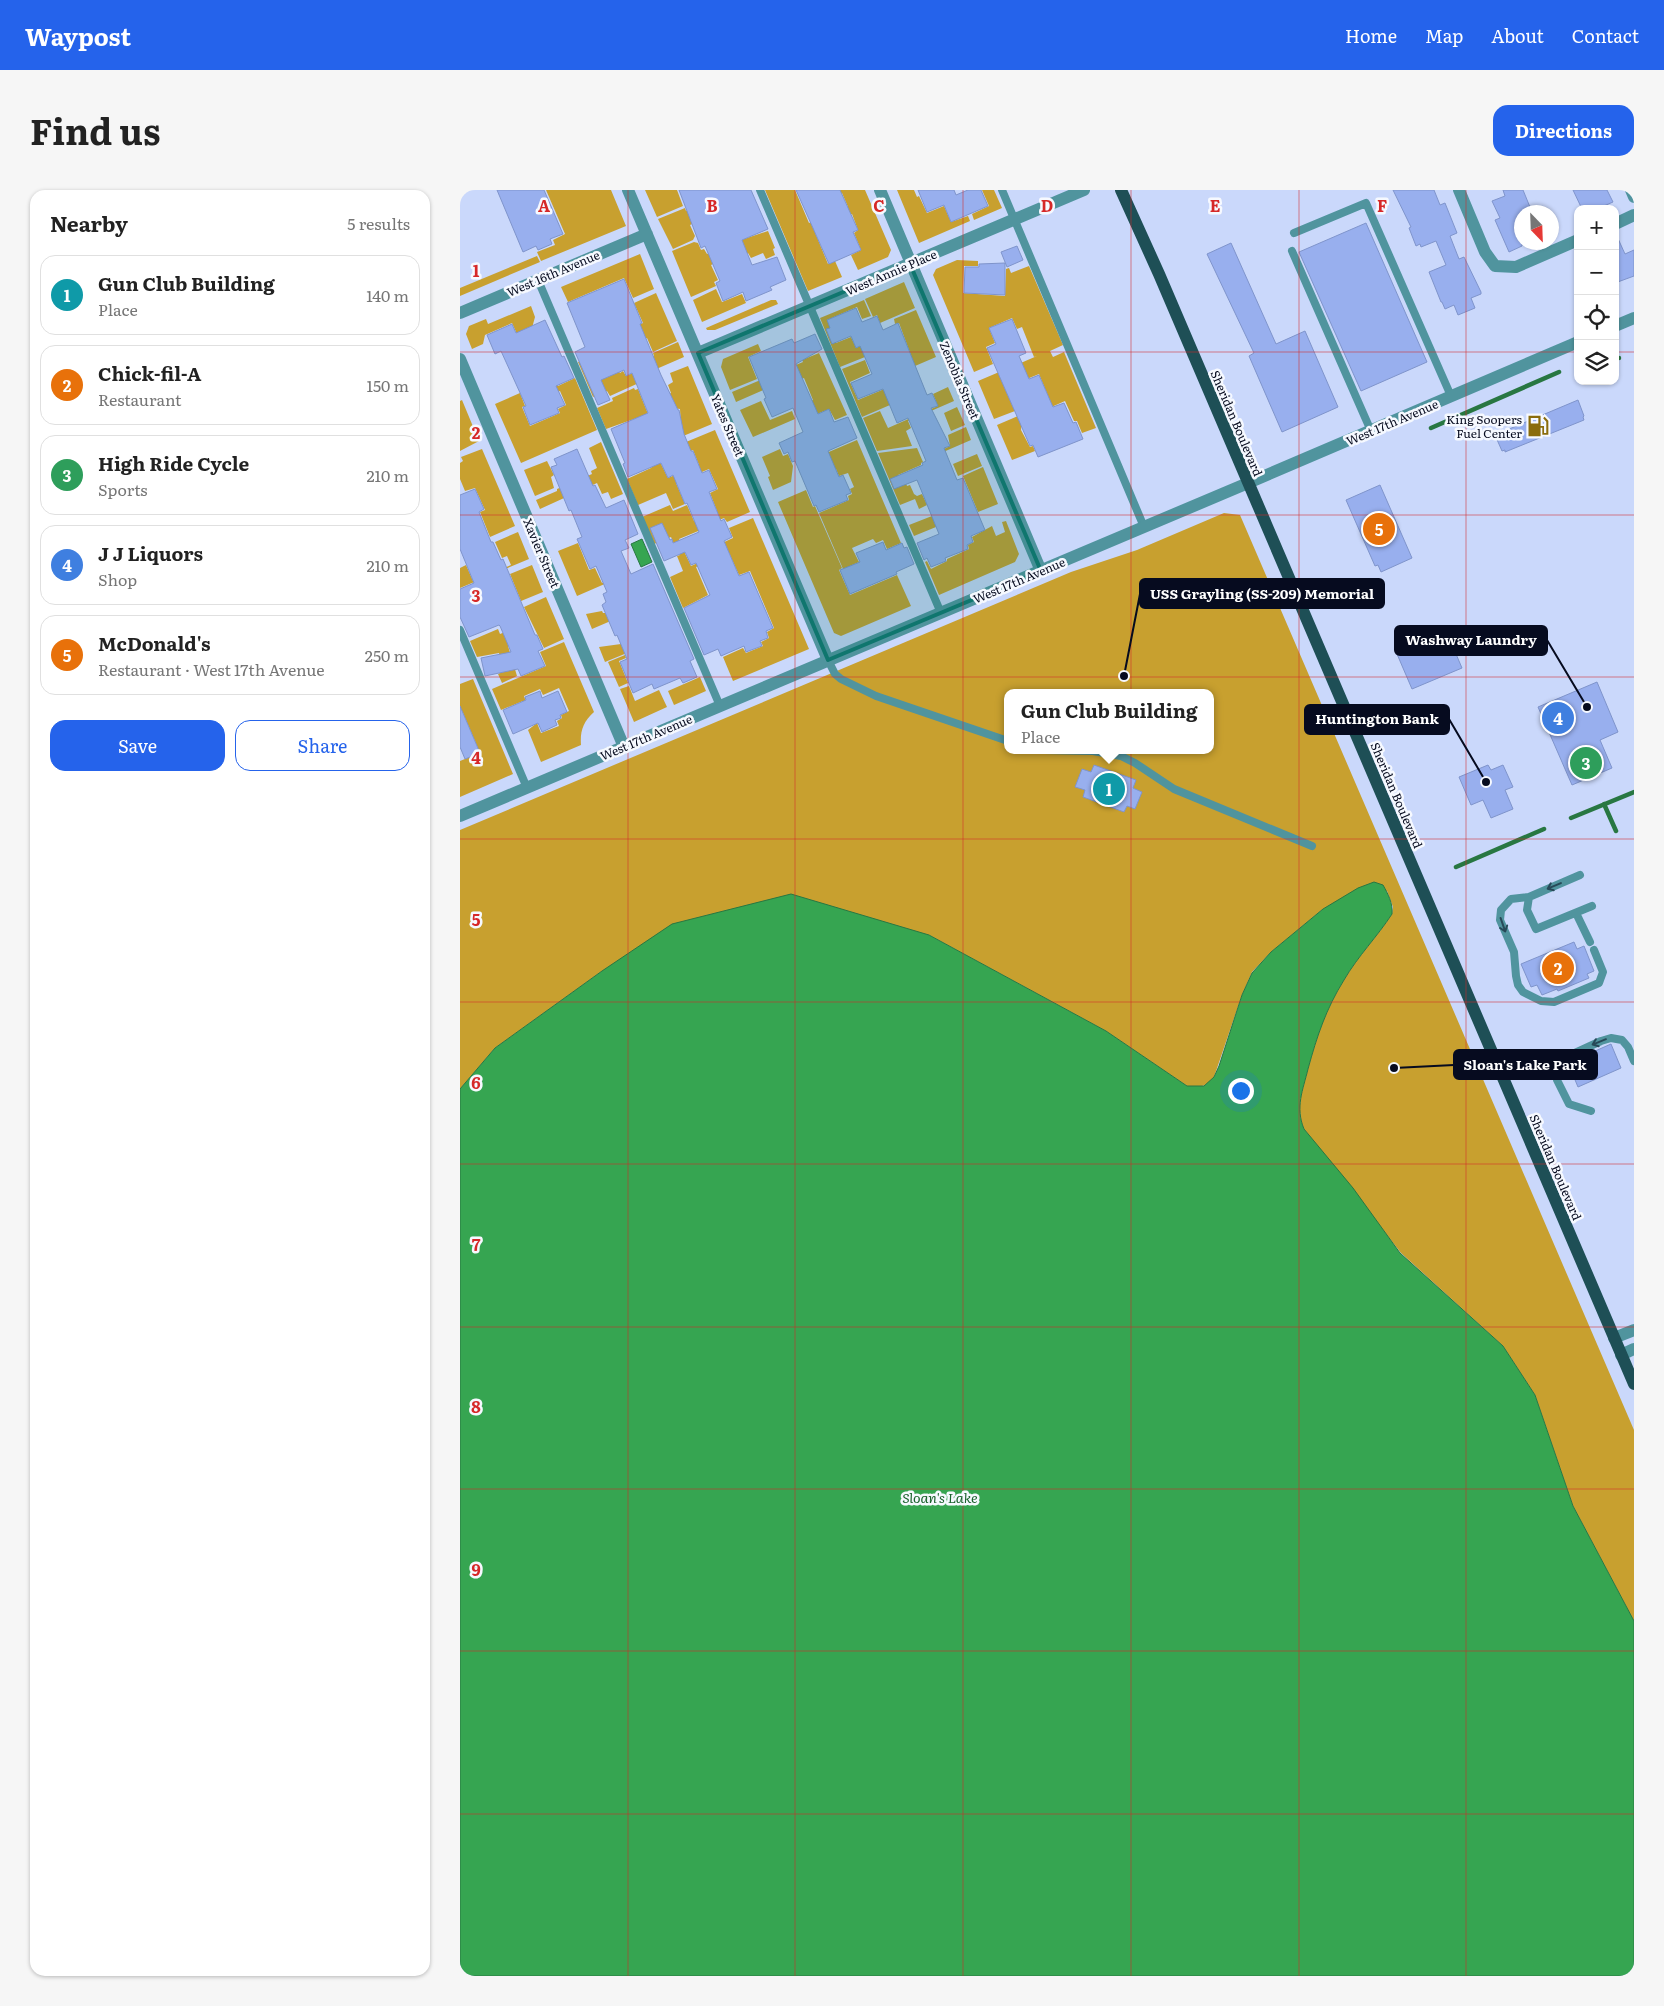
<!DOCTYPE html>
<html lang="en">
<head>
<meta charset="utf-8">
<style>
  body { margin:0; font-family:Literata,serif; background:#f6f6f6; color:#222 }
  .controls { position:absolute; right:15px; top:15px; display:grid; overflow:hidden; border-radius:10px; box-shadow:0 1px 4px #0004 }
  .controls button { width:45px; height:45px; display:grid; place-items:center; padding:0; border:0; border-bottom:1px solid #e0e0e0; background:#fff; color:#222; font:25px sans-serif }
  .compass { position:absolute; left:1054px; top:15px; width:45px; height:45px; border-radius:50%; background:#fff; box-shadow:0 1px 4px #0004; rotate:157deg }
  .you { position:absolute; left:780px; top:900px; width:18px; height:18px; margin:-12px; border:4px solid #fff; border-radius:50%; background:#1a73e8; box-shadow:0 0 0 8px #1a73e833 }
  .badge { display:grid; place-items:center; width:32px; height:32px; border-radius:50%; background:#2563eb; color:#fff; font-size:16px; font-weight:700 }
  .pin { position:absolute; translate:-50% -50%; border:2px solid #fff; box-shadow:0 1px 5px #0006 }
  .popup { position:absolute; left:544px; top:499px; width:210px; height:65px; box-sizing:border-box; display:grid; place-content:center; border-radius:10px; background:#fff; filter:drop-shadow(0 1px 4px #0005); font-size:16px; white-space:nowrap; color:#767676 }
  .popup b { font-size:19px; color:#222 }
  .popup::after { content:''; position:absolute; left:50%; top:100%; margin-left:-10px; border:10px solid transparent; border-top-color:#fff }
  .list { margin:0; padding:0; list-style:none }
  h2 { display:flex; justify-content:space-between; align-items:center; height:65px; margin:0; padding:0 20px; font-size:21px }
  h2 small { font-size:16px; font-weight:400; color:#767676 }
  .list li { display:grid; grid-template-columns:32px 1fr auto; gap:15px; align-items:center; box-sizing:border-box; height:80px; margin:0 10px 10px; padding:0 10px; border:1px solid #e0e0e0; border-radius:15px }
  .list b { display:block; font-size:19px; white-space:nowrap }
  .list p { margin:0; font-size:16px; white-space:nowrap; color:#767676 }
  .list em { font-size:16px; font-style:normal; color:#767676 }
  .actions { display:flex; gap:10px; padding:15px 20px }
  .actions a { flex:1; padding:11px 0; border:1px solid #2563eb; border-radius:15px; text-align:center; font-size:18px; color:#2563eb }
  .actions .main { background:#2563eb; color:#fff }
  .icon { flex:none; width:28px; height:28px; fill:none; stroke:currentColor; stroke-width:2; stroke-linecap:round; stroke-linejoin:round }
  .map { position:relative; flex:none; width:1174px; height:1786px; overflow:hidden; border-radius:15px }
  header { display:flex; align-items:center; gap:30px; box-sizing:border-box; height:70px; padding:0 25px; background:#2563eb; color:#fff }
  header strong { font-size:24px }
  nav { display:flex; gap:28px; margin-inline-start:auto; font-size:18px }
  .intro { display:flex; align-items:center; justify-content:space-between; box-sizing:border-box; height:120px; padding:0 30px }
  h1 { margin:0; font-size:35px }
  .button { padding:12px 22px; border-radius:15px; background:#2563eb; color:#fff; font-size:18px; font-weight:700 }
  main { display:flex; gap:30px; padding:0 30px }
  aside { flex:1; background:#fff; border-radius:15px; box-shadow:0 1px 4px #0004 }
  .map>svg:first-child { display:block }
  .green { fill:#c8a02f; fill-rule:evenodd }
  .water { fill:#36a551; stroke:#287742 }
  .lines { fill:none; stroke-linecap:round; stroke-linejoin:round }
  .stream { stroke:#287742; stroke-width:4.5 }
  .building { fill:#98afee; stroke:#7f94cb }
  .service { stroke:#50949e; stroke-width:8 }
  .minor { stroke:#50949e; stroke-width:12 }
  .tertiary { stroke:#50949e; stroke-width:12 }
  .primary { stroke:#1e4f56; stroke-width:12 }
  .oneway { stroke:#274958 }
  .marked { fill:#0f766e; fill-opacity:0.2; stroke:#0f766e; stroke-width:4; stroke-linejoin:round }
  .grid { fill:none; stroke:#d62828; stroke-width:1; stroke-opacity:0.55 }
  .labels { text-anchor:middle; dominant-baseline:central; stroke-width:5; stroke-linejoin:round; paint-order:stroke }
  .street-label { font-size:12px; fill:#060b1f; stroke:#f6f9ff }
  .poi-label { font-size:12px; fill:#060b1f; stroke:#f6f9ff; text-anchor:end }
  .water-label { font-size:14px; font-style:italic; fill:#19632c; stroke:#f6f9ff }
  .grid-label { font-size:16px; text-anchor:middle; font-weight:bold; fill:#d62828; stroke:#f6f9ff; stroke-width:5; stroke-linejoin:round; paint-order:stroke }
  .leader { fill:none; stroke:#060b1f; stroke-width:2 }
  .callout-dot { fill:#060b1f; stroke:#f6f9ff; stroke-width:2 }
  .callout { fill:#060b1f; stroke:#060b1f; stroke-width:2 }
  .callout-label { font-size:14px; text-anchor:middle; font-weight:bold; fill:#fff }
</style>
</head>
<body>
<header>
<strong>Waypost</strong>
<nav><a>Home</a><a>Map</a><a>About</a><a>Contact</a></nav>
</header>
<div class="intro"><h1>Find us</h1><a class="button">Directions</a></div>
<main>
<aside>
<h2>Nearby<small>5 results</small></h2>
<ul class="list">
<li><span class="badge" style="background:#0f9aa8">1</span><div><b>Gun Club Building</b><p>Place</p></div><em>140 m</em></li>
<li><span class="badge" style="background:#e8710a">2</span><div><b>Chick-fil-A</b><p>Restaurant</p></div><em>150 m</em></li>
<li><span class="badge" style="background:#2e9e5b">3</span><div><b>High Ride Cycle</b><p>Sports</p></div><em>210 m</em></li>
<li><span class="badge" style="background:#3f7fe0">4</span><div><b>J J Liquors</b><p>Shop</p></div><em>210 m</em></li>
<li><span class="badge" style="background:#e8710a">5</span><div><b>McDonald's</b><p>Restaurant · West 17th Avenue</p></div><em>250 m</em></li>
</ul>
<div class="actions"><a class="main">Save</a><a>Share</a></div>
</aside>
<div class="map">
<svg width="1174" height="1786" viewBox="0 0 1174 1786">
  <rect width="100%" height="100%" fill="#cad8fb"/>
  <path class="green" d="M86,0H151L166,36L81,71L77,62L95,55L93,50L105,44Z
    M185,0H217L223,16L197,27Z
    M305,0H335L349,33L388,17L382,3H381L379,0H405L431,60L428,67L398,80L391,65L401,60L394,43L398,40L392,24L354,40L368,74L375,71L382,87L348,101Z
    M437,0H454L457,7L459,6L467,23L484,16L491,32L508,26L510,31L459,53Z
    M522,0H534L542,18L514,30L512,24L529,16Z
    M225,18L226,21L228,20L243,29L230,35L235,46L233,50L213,59L198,29Z
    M308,41L315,58L313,59L315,65L306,69L303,63L291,68L288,63L284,65L272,53Z
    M234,52L238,53L241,60L244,59L247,64L270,54L275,64L251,75L258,90L254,92L256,96L231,107L212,61Z
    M180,64L194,99L173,108L164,88L108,112L101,97Z
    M77,66L80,72L0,106V98Z
    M497,70L518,71V76H504L503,103L545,106L546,79L549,78L551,83L569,76L603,155L590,161L593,167L604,162L636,238L622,243L617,231H614L605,211L562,230L561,240L570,257L573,256L575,261L552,270L537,235L570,221L588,206L579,184L545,198L555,221L534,229L518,191L577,166L574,167L562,137L557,139L552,128L529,138L535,153L526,157L533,174L514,182L473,85L476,79Z
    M444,92L455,118L420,133L417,125L413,127L405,109Z
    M256,99L262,112L282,104L286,113L242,132L233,110Z
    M196,103L217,151L193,162L187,148L164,159L157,144L183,133L174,113Z
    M311,110H316L318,114L255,140H247L246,138Z
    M404,110L411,126L402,129L397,117L367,130L376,153L391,147L396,158L410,152L415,163L380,177L360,128Z
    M71,116L75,127L72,138L57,144L52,133L25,145L23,154L12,159L6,144L9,136L26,129L28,134Z
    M456,120L476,167L455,176L439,133L435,134L434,129Z
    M218,152L224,167L178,187L181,192L150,206L147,201L133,207L118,172L145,161L160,183L163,181L166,186L194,174L192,167L194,166L193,163Z
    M298,154L301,161L288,167L297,189L270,200L261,177L263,169Z
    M359,163L387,225L375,230L369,219L340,231L335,218L353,210L344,188L326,196L308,198L276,212L272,202L343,172L342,170Z
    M405,170L410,183L390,192L398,210L434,195L437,212L402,227L382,179Z
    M228,176L252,234L204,254L203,253L224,244L221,237L220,219L185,214L211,203L208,195L213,192L210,183Z
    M115,188L137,240L61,273L35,214L60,203L65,216L62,217L70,236L100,223L98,219L106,215L100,201L92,204L97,193L98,196Z
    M488,197L494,211L448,231L451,238L446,241L452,256L417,261L403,228L420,221L428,238L478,216L473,204Z
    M174,198L175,200L178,199L188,224L146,239L137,218L153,211L152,208Z
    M2,210L19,251L0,261V211Z
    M301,211L310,230L332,221L335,229L293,247L280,220Z
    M497,217L505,235L491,241L484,223Z
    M506,237L511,250L481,263L480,261L490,256L488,245Z
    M255,240L290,322L267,332L264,328L243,337L240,328L257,321L250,303L258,299L249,279L216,293L225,314L213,319L206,303L178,315L167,289L191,278L198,268L208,288L239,275L233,260L230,261L226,252Z
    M397,250L441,353L427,359L423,350L416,353L413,349L392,358L399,372L383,379L359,323L389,310L388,306L392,304L390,299L394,297L388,283L379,286L376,279L357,267Z
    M141,252L163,304L151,309L148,302L142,304L137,293L80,319L76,310L97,301V299L132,284L131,281L137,278L129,258Z
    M457,258L463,272L461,273V275L438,285L441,292L445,290L447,296L450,295L454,304L457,306L462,304L467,315L459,319L455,309L440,315L418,263Z
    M22,259L55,336L30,347L20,322L25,320L15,298L5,301L0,289V273L3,271L1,267Z
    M320,259L323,266L328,264L333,276L331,292L313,300L308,287L310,286L302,267Z
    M517,264L522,276L498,286L493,274Z
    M87,271L94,285L91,287L94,298L75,306L64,280Z
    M523,277L538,314L518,322L503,286Z
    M346,300L353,317L355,316L382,378L379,380L390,405L437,385L451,416L381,446L374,443L318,312Z
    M210,315L213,321L227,315L234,331L238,329L243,339L219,349L221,354L215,356L211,347L194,354L182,327Z
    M764,323L780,325L1174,1240V1431L1113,1316L1075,1205L1043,1156L941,1063L844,939C835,917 843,900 848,879C857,846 866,819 884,790C898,766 917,747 932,724L933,717L927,701L863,719L811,762L792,782L782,805L754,887C746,897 739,898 727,896L646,841L469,745L142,781L35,858L0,899V640L611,382L677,360ZM548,503H750V560H548Z
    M472,326L476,337L454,346L449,335Z
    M293,328L349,459L273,491L263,467L283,458L286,463L303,456L301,452L309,448L307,442L314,438L290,381L279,385L269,363L260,354L273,348L269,338Z
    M546,331L559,364L555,372L479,405L465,372L467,371L471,379L487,371V369L509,359L508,355L514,352L512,347L532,336L536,346L545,342L542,332Z
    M58,342L69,369L0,398V378L6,375L13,391L51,375L47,366L42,368L35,352Z
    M118,353L129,380L135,378L142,393L169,382L170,383L117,406L98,361Z
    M222,357L231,376L263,362L264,365L236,377L248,405L223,418L210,387L223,381L217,366L220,365L218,359Z
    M72,375L83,402L61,411L50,384Z
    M86,407L104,449L84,458L64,417Z
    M142,421L143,423H149L153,430L132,439L126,424Z
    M38,439L40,444L45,442L50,455L48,456L57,486L42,493L38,484L42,482L39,463L17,467L10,451Z
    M104,452L134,522C123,532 120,541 121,555L81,572L68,540L77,533L81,543L99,536L97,531L102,528L101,525L109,521L99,498L83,505L80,499L64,506L66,512L63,511L41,520L32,499L86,476L80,462Z
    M161,454L167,463L145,472L139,457Z
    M165,465L166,468L159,471L168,493L159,497L148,472Z
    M240,487L246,501L214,515L208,501Z
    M13,489L53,584L0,607V571L20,563L3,523L0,524V494Z
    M169,496L175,511L199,500L207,517L174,532L160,499Z"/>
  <path class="water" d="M182,349L192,372L181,377L171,354Z
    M914,692L923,695C928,704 933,713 932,724C917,747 898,766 884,790C866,819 857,846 848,879C843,900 835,917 844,939L893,998L940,1063L1043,1156L1075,1205L1113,1316L1174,1431V1786H0V899L35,858L142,781L212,734L331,704L469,745L646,841L727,896H744L754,887L759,876L782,805L792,783L811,762L863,719L898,698Z"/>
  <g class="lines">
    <path class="stream" d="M1155,168H1159
      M971,238L1099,182
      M1144,614L1156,641
      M1111,628L1174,602
      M996,677L1084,639"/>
  </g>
  <path class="building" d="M37,0H84L103,44L90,49L92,54L78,60L76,56L63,62Z
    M219,0H291L308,39L282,50L292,75L317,67L326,90L310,97L312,100L286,111L283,102L263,111L256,93L260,91L245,56L241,58Z
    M336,0H380L398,40L393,42L401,60L369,74Z
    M458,0H494L496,5L508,0H521L528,16L491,32L484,15L467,22Z
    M933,0H974L980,15L985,13L997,43L990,46L999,69L1004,67L1021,102V104L1011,108L1015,118L998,125L994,115L985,119L982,112H981L969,82L986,75L976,51L961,57L960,54L956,56L949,38L951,37Z
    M1043,0H1063L1072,22H1062V56L1049,62L1035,30L1040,28L1032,11L1045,6Z
    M1113,0H1147L1153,12L1137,19H1122Z
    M906,33L967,172L901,201L839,62Z
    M1155,42L1165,64L1174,60V86L1155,93Z
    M771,53L816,154L845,141L878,217L822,242L789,166L794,163L747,64Z
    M557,56L563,70L547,77L541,62Z
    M545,73V105L504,103L505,77H519V74Z
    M164,89L182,133L180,134L201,185L218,220H219L224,244L231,261H233L242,283L249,280L257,299L249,302L261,331L264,329L272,347L264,351L279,386L289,382L313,438L306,441L308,448L300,451L302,456L286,462L284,456L261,466L258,459L244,465L224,418L250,405L236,373L231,375L225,362L204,371L190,338L202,333L210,350L212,349L213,353L239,342L227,313L225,314L213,285L208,288L201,273L168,287L163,274L165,273L151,239L188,223L172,183L166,186L164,180L141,190L150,210L138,215L115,162L125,157L107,113Z
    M396,118L402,132L417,126L423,140L438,133L467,205L472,203L478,216L471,218L490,256L484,258L497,290L503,288L525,340L511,346L513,352L507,355L508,359L485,368L486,371L471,377L467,368L464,370L457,353L479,344L457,290L434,299L430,289L463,275L462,273L466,271L448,228L437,233L423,199L398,209L391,193L412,184L400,156L396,158L391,146L372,154L366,139L370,138L367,130Z
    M552,129L566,163L559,166L569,189L579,185L593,217L604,213L613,233L616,232L623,249L578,267L573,255L570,256L527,158L536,154L529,138Z
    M85,130L102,167L104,166L114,188L96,196L105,215L97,218L99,223L70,235L63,217L66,216L41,161L35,164L27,145L52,134L56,143Z
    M355,144L362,159L336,174L358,224L369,219L374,232L388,227L397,248L368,261L379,287L383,285L391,303L386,305L388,310L359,322L356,315L354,316L335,271L332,272L328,262L324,264L319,253L343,242L333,218L312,227L304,209L306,208L289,167L332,149L334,153Z
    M1118,210L1124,226L1123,227L1124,230L1045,262V260L1042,261L1035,245Z
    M117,259L133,296L135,295L146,318L164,310L178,344L165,350L169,358L161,361L171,384L193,374L234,469L230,471L237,487L223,493L220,488L194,499L192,494L173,503L160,472L167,469L157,445L155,446L142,415L146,412L143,404L147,402L136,376L130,379L117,349L122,347L111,320L109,321L91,277L97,275L94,269Z
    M920,295L952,368L921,382L918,375L915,376L886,310Z
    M15,299L24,319L19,322L31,352H33L41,370L43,369L75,445H77L83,459L78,461L85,476L61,486L58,479L25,486L21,468L51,462L40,436L39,435L9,447L0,427V399L14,393L0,359V305Z
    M423,352L426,360L442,353L444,358L447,357L454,374L436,382L437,384L390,404L380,380L400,372L396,363Z
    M987,443L1002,478L952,499L937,464Z
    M1137,492L1158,542L1140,550L1152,578L1112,595L1078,517Z
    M80,501L82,508L98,501L107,522L100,525L101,528L95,530L97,535L82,542L78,533L53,544L43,520L66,510L65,507Z
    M0,516L20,563L5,569L0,557Z
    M634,575L676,590L673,598L682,602L675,619L667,616L664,622L623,607L625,600L615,597L622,579L631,582Z
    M1028,575L1031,580L1043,575L1053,597L1045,600L1053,619L1031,628L1023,610L1011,615L999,587Z
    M1114,752L1117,759L1124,756L1134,781L1127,784L1129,788L1098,801L1097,799L1082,805L1077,795L1071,797L1061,774Z
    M1151,854L1161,878L1118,897L1108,873Z"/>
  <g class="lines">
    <path class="service" d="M300,0L481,423
      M542,0L684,337
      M834,43L906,13L991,206
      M832,61L911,241
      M78,90L260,516
      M0,440L67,598
      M368,470L375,484L381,489L416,506L548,551
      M585,560L633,561L661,566L675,573L714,599L852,656
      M1120,685L1069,707L1051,709L1041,720L1040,730L1054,762L1056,786L1058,795L1063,802L1081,811L1094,812L1139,793L1143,782L1134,760
      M1069,707L1067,720L1076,739L1132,716
      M1116,723L1130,752
      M1131,921L1109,914L1097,890L1096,878L1104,868L1141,851L1151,848L1162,850L1168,857L1174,871"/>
    <path class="minor" d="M168,0L368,470
      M420,0L581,381
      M999,0L1025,62L1035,76L1056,77L1118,50
      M1171,0L1174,7
      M1155,34L1174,25
      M0,123L187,44
      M1155,136L1174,128
      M238,163L624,0
      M0,169L164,557
      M788,293L1118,152"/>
    <path class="tertiary" d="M0,626L788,293
      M1154,1148L1174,1140
      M1161,1165L1174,1159"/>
    <path class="primary" d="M661,0L699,84L1174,1194"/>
  </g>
  <defs><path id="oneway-shaft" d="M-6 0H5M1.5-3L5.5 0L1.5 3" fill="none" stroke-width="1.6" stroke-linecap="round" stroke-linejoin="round" transform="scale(1.25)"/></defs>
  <g class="oneway">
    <use href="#oneway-shaft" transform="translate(1094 696) rotate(157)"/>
    <use href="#oneway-shaft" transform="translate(1043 735) rotate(71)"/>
    <use href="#oneway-shaft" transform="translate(1139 852) rotate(158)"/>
  </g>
  <path class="marked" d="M450,74L581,381L368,470L238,163Z"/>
  <path class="grid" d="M168,0V1786M335,0V1786M503,0V1786M671,0V1786M839,0V1786M1006,0V1786M0,162H1118M1155,162H1174M0,325H1174M0,487H1174M0,649H1174M0,812H1174M0,974H1174M0,1137H1174M0,1299H1174M0,1461H1174M0,1624H1174"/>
  <defs>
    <g id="fuel-bare" transform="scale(1.725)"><path d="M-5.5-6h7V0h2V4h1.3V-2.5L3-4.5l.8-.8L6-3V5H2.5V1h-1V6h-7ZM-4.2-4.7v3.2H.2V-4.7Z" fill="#8a6c0c" stroke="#f6f9ff" stroke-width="2.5" paint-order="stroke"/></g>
  </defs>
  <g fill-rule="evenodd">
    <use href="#fuel-bare" x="1078" y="236"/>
  </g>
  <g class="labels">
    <g class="street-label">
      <text transform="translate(431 82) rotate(-23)">West Annie Place</text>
      <text transform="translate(93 83) rotate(-23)">West 16th Avenue</text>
      <text transform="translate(500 190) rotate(67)">Zenobia Street</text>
      <text transform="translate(932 232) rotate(-23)">West 17th Avenue</text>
      <text transform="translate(777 233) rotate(67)">Sheridan Boulevard</text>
      <text transform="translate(268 235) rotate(67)">Yates Street</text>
      <text transform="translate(82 363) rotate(67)">Xavier Street</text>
      <text transform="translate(559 390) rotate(-23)">West 17th Avenue</text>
      <text transform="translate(186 547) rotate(-23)">West 17th Avenue</text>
      <text transform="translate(937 605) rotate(67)">Sheridan Boulevard</text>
      <text transform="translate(1096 977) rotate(67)">Sheridan Boulevard</text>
    </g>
    <g class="poi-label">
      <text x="1062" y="229">King Soopers<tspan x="1062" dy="14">Fuel Center</tspan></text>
    </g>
    <g class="water-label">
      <text x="480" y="1307">Sloan's Lake</text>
    </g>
  </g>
  <g class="grid-label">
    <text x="84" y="22">A</text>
    <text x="252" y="22">B</text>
    <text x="419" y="22">C</text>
    <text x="587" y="22">D</text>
    <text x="755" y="22">E</text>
    <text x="922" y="22">F</text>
    <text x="16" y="87">1</text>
    <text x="16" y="249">2</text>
    <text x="16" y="412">3</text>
    <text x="16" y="574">4</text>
    <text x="16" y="736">5</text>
    <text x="16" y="899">6</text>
    <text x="16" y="1061">7</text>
    <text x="16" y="1223">8</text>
    <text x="16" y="1386">9</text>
  </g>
  <path class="leader" d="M664 486L680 404M1127 517L1087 450M1026 592L989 529M934 878L994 875"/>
  <g class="callout-dot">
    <circle cx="664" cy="486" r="5"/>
    <circle cx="1127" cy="517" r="5"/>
    <circle cx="1026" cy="592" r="5"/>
    <circle cx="934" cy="878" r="5"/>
  </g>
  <g class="callout">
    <rect x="680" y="389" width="244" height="29" rx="5"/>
    <rect x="935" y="436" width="152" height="29" rx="5"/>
    <rect x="845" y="515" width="144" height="29" rx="5"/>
    <rect x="994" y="860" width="143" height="29" rx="5"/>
  </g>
  <g class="callout-label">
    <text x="802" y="409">USS Grayling (SS-209) Memorial</text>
    <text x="1011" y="455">Washway Laundry</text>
    <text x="917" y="534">Huntington Bank</text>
    <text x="1065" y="880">Sloan's Lake Park</text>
  </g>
</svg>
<div class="controls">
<button>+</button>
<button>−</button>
<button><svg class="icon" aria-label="locate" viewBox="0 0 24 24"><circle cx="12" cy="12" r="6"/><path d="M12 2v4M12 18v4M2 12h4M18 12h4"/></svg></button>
<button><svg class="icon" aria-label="layers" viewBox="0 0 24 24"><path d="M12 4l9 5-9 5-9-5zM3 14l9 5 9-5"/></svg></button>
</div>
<svg class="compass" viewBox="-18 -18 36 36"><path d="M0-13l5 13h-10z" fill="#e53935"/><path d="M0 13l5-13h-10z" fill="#767676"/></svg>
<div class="you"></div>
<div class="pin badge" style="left:649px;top:599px;background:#0f9aa8">1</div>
<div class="popup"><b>Gun Club Building</b>Place</div>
<div class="pin badge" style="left:1098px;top:778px;background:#e8710a">2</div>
<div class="pin badge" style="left:1126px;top:573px;background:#2e9e5b">3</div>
<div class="pin badge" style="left:1098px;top:528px;background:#3f7fe0">4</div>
<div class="pin badge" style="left:919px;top:339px;background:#e8710a">5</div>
</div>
</main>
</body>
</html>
